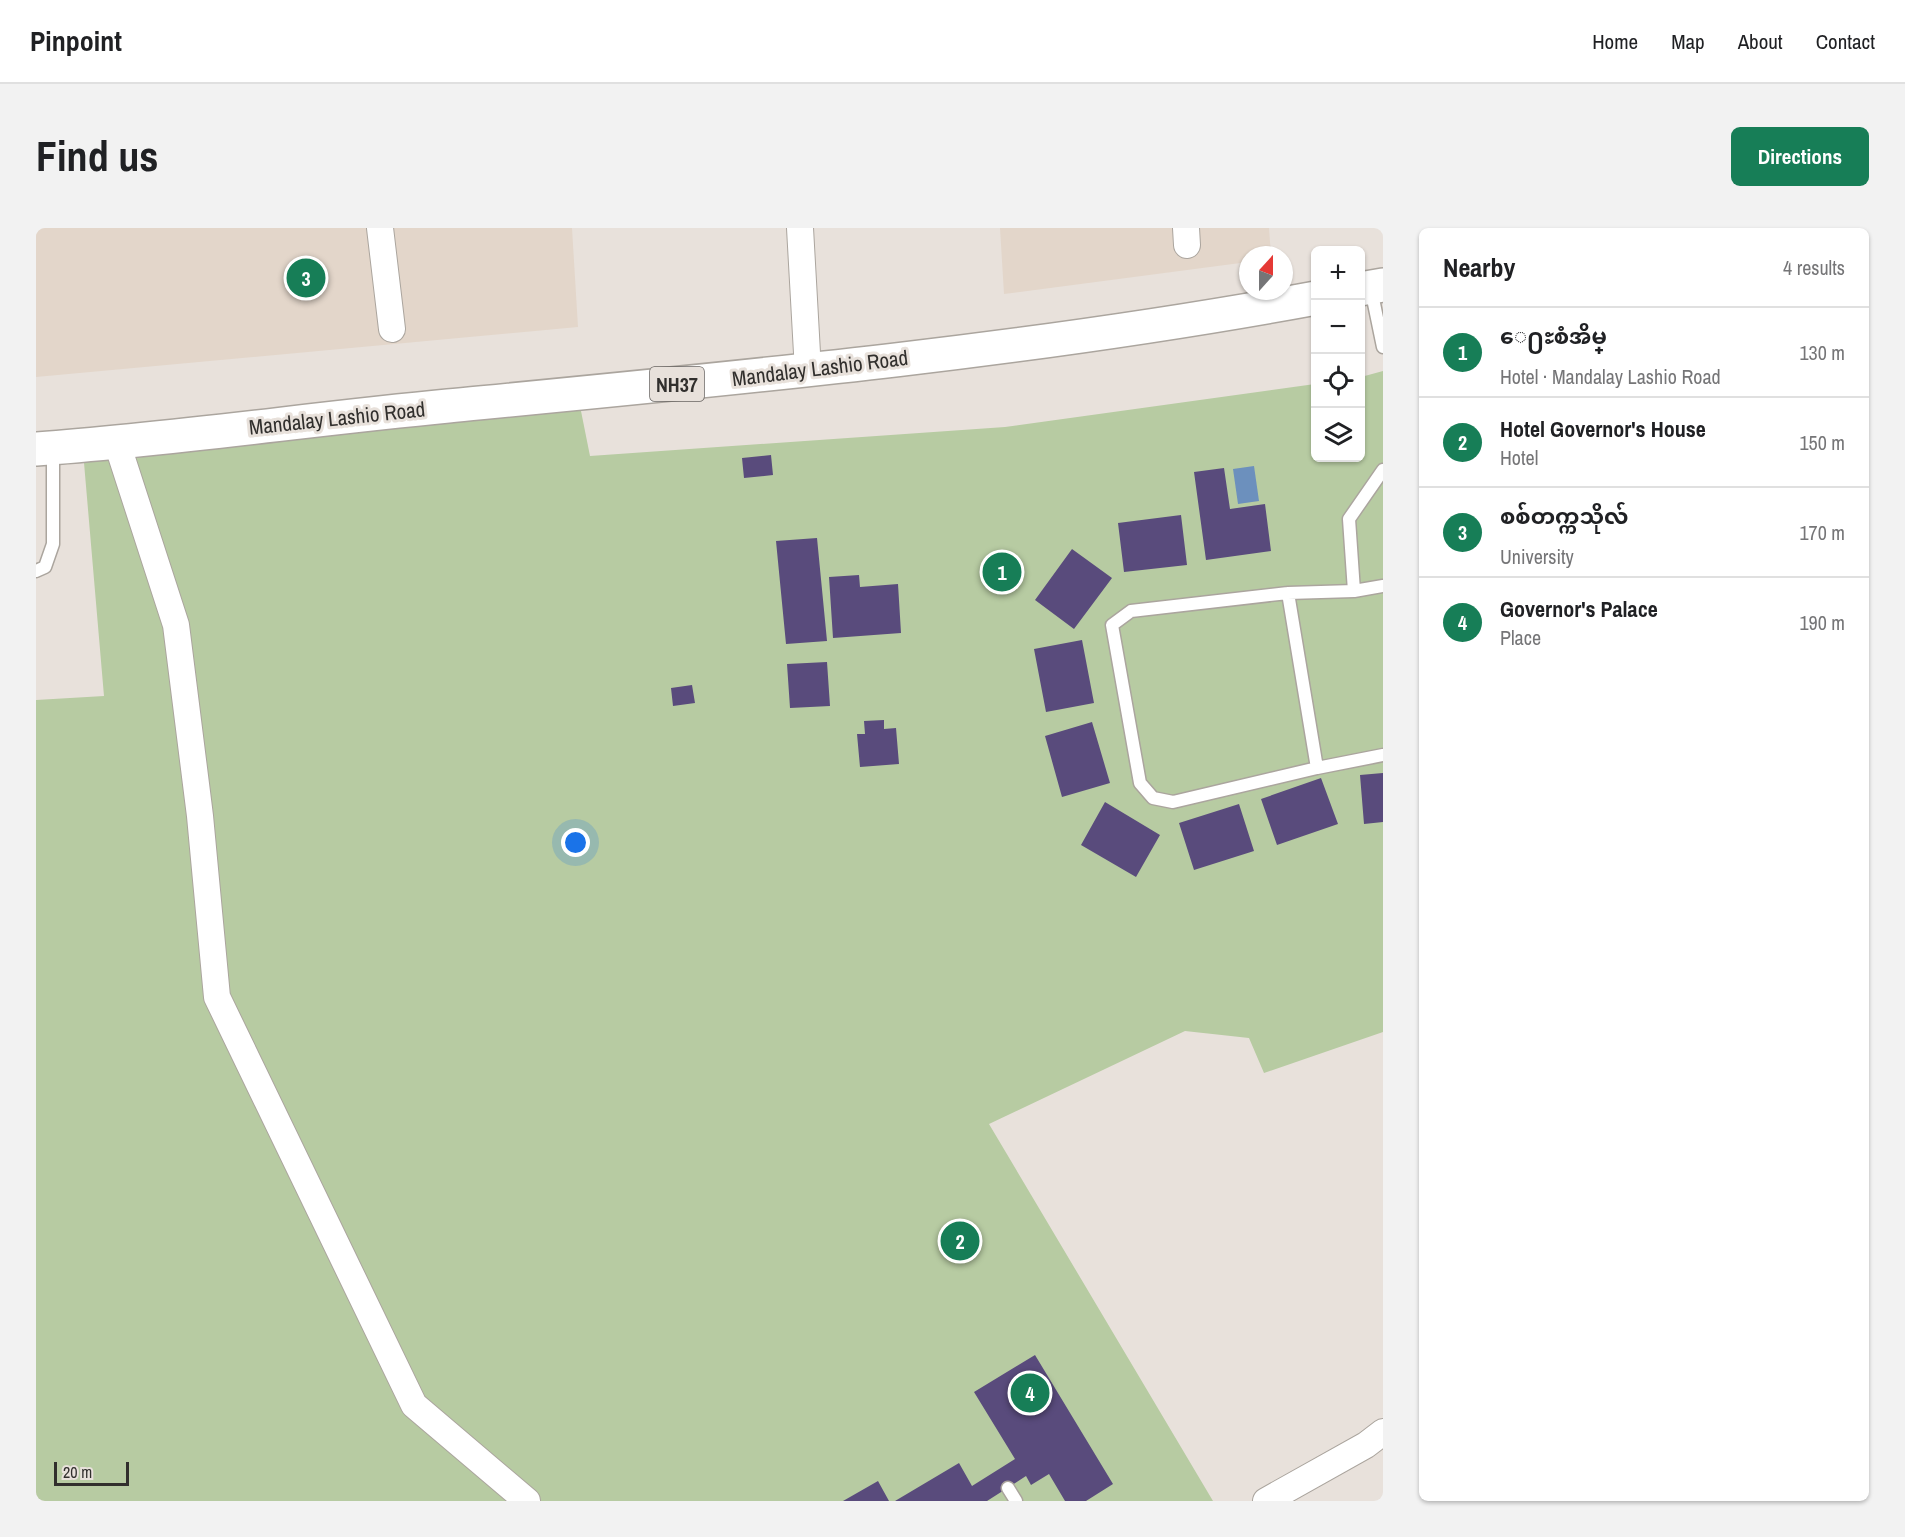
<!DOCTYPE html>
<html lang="en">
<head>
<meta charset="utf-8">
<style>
  body { margin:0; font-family:"Archivo Narrow","Noto Sans Myanmar",sans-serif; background:#f2f2f2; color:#202124 }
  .controls { position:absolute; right:18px; top:18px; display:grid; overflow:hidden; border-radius:9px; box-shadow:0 2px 4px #0004 }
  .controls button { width:54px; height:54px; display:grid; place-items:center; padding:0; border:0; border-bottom:2px solid #e0e0e0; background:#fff; color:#202124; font:30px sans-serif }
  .compass { position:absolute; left:1203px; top:18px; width:54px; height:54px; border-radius:50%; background:#fff; box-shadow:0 2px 4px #0004; rotate:21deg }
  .scale { position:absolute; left:18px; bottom:15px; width:75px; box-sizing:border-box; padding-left:6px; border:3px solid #312f2d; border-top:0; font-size:16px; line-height:21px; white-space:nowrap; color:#312f2d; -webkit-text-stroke:4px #e8e1db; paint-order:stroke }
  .you { position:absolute; left:540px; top:615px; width:21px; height:21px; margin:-15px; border:4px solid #fff; border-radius:50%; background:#1a73e8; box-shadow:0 0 0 9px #1a73e833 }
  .badge { display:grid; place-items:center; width:39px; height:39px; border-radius:50%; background:#177e57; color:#fff; font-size:20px; font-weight:700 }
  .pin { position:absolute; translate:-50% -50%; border:3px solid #fff; box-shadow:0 2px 6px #0006 }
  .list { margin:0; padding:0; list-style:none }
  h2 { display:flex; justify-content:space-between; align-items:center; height:78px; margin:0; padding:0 24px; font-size:26px }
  h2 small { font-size:20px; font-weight:400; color:#757577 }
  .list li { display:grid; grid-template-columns:39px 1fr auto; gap:18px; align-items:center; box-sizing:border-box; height:90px; padding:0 24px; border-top:2px solid #e0e0e0 }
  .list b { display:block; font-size:22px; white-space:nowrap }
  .list p { margin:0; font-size:20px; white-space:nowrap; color:#757577 }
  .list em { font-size:20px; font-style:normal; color:#757577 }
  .icon { flex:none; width:33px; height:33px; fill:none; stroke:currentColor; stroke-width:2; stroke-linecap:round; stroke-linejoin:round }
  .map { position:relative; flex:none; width:1347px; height:1273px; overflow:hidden; border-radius:9px }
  header { display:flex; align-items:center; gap:36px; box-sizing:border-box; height:84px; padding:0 30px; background:#fff; border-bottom:2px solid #e0e0e0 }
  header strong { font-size:28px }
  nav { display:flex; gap:33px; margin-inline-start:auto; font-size:21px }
  .intro { display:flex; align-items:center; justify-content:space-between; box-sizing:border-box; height:144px; padding:0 36px }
  h1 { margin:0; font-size:42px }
  .button { padding:15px 27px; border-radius:9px; background:#177e57; color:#fff; font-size:21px; font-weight:700 }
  main { display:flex; gap:36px; padding:0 36px }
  aside { flex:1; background:#fff; border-radius:9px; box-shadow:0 2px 4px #0004 }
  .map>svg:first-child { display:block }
  .built { fill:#e3d6ca }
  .green { fill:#b7cba2 }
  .water { fill:#6c90bd }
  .building { fill:#594b7c }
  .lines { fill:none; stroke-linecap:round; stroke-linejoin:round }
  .lane-casing { stroke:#aba59e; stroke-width:15 }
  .street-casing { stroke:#aba59e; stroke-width:28 }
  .highway-casing { stroke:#aba59e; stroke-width:36 }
  .lane { stroke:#fff; stroke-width:12 }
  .street { stroke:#fff; stroke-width:26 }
  .highway { stroke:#fff; stroke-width:33 }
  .labels { text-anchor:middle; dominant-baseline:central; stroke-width:6; stroke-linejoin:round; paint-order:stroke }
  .shield { fill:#e8e1db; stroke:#686461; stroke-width:1.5 }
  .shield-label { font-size:20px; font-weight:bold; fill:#312f2d }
  .street-label { font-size:21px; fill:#312f2d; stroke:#e8e1db }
</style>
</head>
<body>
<header>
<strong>Pinpoint</strong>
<nav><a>Home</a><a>Map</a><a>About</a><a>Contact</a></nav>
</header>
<div class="intro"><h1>Find us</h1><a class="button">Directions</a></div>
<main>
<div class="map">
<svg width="1347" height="1273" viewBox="0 0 1347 1273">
  <rect width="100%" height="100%" fill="#e8e1db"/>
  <path class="built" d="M0,0H536L542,99L0,149Z
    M964,0H1233L1235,27H1212V34L968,66Z"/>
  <path class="green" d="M1347,143V804L1228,845L1213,810L1149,803L953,896L1177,1273H0V472L68,468L47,223L544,178L554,228L969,199L1279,156L1280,230H1324L1325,149Z"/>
  <path class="water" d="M1218,238L1223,273L1202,276L1197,241Z"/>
  <path class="building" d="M735,227L737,247L708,250L706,230Z
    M1188,240L1194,281L1229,276L1235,323L1170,332L1158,244Z
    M1145,287L1151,337L1088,344L1082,295Z
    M781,310L791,413L750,416L740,313Z
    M1036,321L1076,350L1038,401L999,372Z
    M823,347L824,359L862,356L865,405L797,410L793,349Z
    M1046,412L1058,475L1010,484L998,421Z
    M791,434L794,478L754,480L751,436Z
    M656,457L659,475L637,478L635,460Z
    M848,492V501L860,500L863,536L824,539L821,506H829L828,493Z
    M1056,494L1074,555L1026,569L1009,508Z
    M1347,545V594L1328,596L1324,547Z
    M1285,550L1302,596L1241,617L1225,571Z
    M1069,574L1124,607L1100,649L1045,617Z
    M1203,576L1218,623L1158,642L1143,595Z
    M999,1127L1077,1256L1050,1273H1029L1013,1246L995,1257L990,1248L951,1273H859L923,1235L936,1258L979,1231L938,1164Z
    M842,1253L853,1273H807Z"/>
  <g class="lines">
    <g class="lane-casing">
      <path id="lane" d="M1335,61L1347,119
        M0,343L9,339L17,316V220
        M1347,358L1318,363L1252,365L1095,383L1076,397L1104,555L1117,570L1137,574L1281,540L1347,527
        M1318,363L1313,291L1347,242
        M1252,365L1281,540
        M972,1260L980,1273"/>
    </g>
    <g class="street-casing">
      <path id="street" d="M344,0L356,101
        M764,0L772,143
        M1150,0L1151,17
        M81,215L140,397L164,588L181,769L378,1177L491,1273
        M1230,1273L1330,1217L1347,1204"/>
    </g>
    <g class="highway-casing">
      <path id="highway" d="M1324,61L1347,57
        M0,221C138,211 275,191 412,178C702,150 993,123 1280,70"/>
    </g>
    <use href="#lane" class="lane"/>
    <use href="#street" class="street"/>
    <use href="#highway" class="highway"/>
  </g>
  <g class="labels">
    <rect class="shield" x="614" y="139" width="54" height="34" rx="4.5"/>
    <g class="shield-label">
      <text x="641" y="156">NH37</text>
    </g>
    <g class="street-label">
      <text transform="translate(784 140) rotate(-7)">Mandalay Lashio Road</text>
      <text transform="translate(301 190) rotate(-6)">Mandalay Lashio Road</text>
    </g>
  </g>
</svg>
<div class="controls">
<button>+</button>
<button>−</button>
<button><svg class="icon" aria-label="locate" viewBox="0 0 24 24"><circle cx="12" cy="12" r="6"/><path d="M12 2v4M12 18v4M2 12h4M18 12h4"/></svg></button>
<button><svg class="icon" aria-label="layers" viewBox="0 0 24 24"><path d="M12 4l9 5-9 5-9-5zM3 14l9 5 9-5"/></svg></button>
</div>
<svg class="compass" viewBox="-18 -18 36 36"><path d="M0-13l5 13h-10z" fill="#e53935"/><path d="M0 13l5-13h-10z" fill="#757577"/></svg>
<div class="scale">20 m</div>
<div class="you"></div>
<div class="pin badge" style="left:966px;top:344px">1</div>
<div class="pin badge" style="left:924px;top:1013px">2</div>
<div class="pin badge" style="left:270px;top:50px">3</div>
<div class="pin badge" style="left:994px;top:1165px">4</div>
</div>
<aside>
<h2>Nearby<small>4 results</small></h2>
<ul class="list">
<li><span class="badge">1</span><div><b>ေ႐ႊစံအိမ္</b><p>Hotel · Mandalay Lashio Road</p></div><em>130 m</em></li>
<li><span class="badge">2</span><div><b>Hotel Governor's House</b><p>Hotel</p></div><em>150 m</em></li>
<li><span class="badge">3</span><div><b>စစ်‌တက္ကသိုလ်</b><p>University</p></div><em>170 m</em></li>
<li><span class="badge">4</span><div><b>Governor's Palace</b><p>Place</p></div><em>190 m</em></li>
</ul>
</aside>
</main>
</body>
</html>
